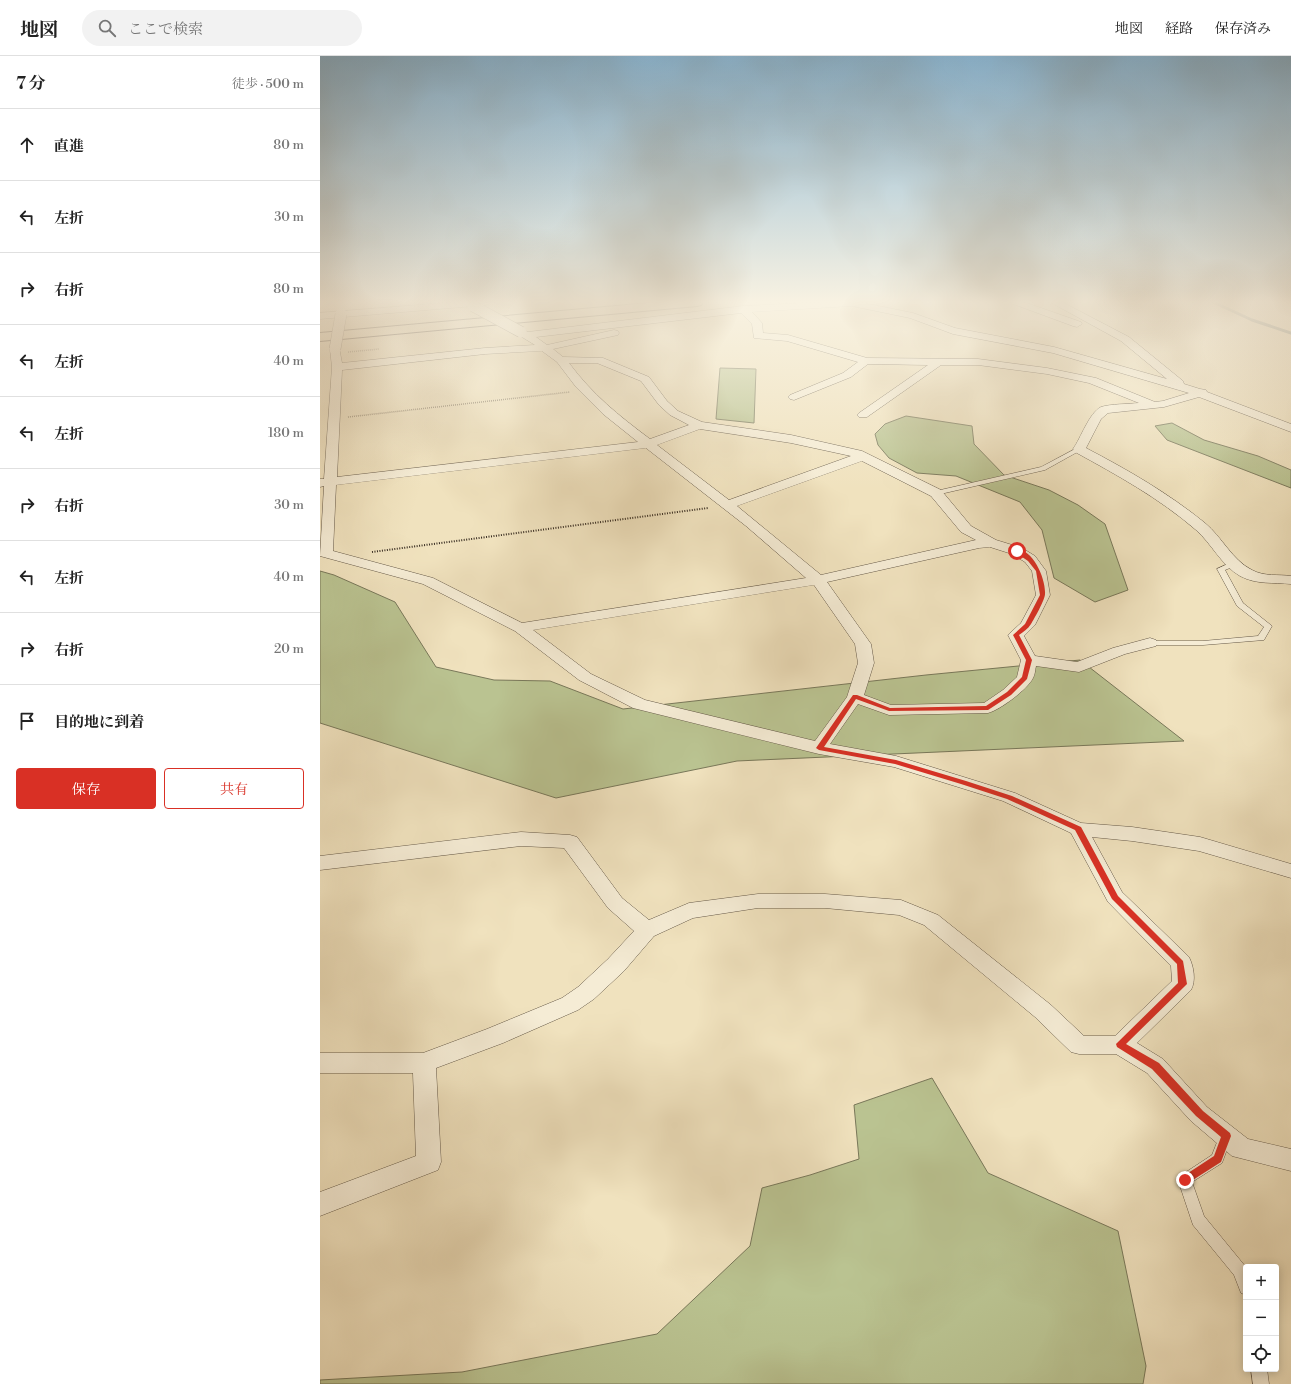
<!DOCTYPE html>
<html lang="ja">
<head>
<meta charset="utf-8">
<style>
  body { margin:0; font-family:"Libre Bodoni","Noto Serif JP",serif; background:#f2f2f2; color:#222 }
  .controls { position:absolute; right:12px; bottom:12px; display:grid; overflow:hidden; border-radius:4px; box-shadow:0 2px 10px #0003 }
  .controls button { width:36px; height:36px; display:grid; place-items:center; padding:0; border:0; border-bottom:1px solid #e0e0e0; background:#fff; color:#222; font:20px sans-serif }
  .stop { position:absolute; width:12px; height:12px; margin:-9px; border:3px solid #d93025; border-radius:50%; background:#fff }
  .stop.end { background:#d93025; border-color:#fff; box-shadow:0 1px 4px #0008 }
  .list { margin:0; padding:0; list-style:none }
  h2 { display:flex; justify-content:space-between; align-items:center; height:52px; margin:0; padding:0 16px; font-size:17px }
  h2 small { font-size:13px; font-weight:400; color:#767676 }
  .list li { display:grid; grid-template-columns:26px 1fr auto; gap:12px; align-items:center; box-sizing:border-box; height:72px; padding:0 16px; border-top:1px solid #e0e0e0 }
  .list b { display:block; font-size:15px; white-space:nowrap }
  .list em { font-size:13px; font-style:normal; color:#767676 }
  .actions { display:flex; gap:8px; padding:12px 16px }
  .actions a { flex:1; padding:9px 0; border:1px solid #d93025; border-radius:4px; text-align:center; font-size:14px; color:#d93025 }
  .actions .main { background:#d93025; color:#fff }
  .icon { flex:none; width:22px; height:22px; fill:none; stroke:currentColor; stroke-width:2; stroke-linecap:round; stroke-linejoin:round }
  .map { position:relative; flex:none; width:971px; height:1328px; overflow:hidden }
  header { display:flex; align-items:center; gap:24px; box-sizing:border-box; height:56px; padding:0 20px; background:#fff; border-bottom:1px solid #e0e0e0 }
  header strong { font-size:19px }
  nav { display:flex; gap:22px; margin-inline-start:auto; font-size:14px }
  .search { width:280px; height:36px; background:#f2f2f2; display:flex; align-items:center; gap:10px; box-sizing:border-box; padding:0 14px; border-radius:22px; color:#767676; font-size:15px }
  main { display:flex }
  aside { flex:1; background:#fff }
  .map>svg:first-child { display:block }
  .green { fill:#bac391; stroke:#79785a }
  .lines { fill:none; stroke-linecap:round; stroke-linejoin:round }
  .stream { stroke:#75837d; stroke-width:3 }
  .lane-casing { stroke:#665a49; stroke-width:1 }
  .street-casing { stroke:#665a49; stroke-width:1 }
  .highway-casing { stroke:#382d22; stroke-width:2 }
  .path-far1 { stroke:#382d22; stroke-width:1.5; stroke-dasharray:0.5 1.5; stroke-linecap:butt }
  .path { stroke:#382d22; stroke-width:2; stroke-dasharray:1 1.5; stroke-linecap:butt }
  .lane { fill:#f5ecd5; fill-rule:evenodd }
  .street { fill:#f5ecd5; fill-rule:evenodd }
  .highway { fill:#f0e2be; fill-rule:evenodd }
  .street-bridge-casing { stroke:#665a49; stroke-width:12; stroke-linecap:butt }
  .street-bridge { stroke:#f5ecd5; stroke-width:11 }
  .route { fill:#d93025 }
</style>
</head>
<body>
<header>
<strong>地図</strong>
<div class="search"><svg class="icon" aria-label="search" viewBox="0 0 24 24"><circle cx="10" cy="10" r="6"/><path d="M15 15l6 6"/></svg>ここで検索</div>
<nav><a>地図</a><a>経路</a><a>保存済み</a></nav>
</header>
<main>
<aside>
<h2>7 分<small>徒歩 · 500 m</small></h2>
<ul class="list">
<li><svg class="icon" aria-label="ahead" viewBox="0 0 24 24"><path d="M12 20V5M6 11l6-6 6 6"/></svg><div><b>直進</b></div><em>80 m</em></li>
<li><svg class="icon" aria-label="left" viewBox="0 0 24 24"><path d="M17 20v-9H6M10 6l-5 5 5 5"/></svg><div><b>左折</b></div><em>30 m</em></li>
<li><svg class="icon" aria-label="right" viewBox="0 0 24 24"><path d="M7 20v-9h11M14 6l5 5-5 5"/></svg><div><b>右折</b></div><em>80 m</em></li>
<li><svg class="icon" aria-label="left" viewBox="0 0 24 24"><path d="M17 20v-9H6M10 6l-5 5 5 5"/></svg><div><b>左折</b></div><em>40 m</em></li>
<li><svg class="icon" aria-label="left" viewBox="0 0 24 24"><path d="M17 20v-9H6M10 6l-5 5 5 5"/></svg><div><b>左折</b></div><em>180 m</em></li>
<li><svg class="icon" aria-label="right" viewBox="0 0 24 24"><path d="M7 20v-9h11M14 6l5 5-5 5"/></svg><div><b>右折</b></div><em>30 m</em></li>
<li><svg class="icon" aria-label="left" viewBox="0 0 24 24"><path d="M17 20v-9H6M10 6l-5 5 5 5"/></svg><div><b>左折</b></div><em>40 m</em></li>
<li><svg class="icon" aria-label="right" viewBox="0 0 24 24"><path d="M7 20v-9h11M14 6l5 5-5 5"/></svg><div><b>右折</b></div><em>20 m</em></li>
<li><svg class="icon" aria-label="arrive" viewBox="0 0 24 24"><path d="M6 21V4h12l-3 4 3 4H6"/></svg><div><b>目的地に到着</b></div></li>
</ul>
<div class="actions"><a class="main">保存</a><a>共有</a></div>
</aside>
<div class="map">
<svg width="971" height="1328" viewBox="0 0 971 1328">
  <rect width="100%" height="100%" fill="#f0e2be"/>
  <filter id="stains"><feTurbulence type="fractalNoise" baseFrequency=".005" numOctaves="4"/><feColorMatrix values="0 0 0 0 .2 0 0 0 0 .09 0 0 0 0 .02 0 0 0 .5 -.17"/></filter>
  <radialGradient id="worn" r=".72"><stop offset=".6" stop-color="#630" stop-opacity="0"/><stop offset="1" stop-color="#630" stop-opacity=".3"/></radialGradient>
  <path class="green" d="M400,312L436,313L434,367L396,363Z
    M586,360L652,370L654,388L684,419L729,434L758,449L785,468L808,534L775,546L734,522L722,474L700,446L636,420L597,417L569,402L558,389L555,378L565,368Z
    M852,367L884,384L938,400L971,414V432L847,384L835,370Z
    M0,515L14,519L75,546L116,611L174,624L230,625L303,653L606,619L760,604L864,685L417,705L236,742L0,667Z
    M612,1022L668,1117L798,1175L826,1310L823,1328H0V1324L142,1316L337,1278L430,1190L442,1132L490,1119L539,1103L534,1049Z"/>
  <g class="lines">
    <path class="stream" d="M893,246L932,264L971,277"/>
    <g class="lane-casing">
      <path id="lane" d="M759,391L761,392V394L725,414L616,439L613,437L616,435L721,411Z
        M912,506H915V510L905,514L923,547L952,570L944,584L883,589H827L826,587L830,585H883L938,580L944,571L917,550L897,513Z
        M906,1074L911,1076L912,1080L902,1107L872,1126L884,1160L925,1210L926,1239L921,1237L914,1219L873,1169L858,1124L860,1120L892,1099L901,1076Z
        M931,1313H947L949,1328H933Z"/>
    </g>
    <g class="street-casing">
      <path id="street" d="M136,246H171L166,249L0,263V257Z
        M507,246H539L593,257L635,272L734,291L847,323L801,285L730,246H742L809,281L863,325L864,328L880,333L886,334L887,336L971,368V376L879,341L844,351L788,357L781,363L766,392C808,414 848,437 885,467C902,481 912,504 932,514C945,521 958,518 971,520V528C953,526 937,529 920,520C901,509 892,488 876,474C839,442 797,419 755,396L753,393C761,382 769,357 781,351C790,348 809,348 819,347L769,327L727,318L658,309H621L547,361H539L537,359L539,357L608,309L548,308L531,321L474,344L470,343L468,341L470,339L523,317L538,306L467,285L434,282L432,268L421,257L216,281L227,289L294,274L298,275L299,277L298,279L233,293L243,301L283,302L329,321L347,345L358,355L382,366L471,379L542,395L621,434L651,470L676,484L702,492L715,500L726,515L730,539L715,569L704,580L715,600L757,606L793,592L830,582L836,584L838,587L836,590L805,598L759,616L716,610C715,614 715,619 713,622C708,633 680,654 668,657L569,659L538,648L510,688L576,700L695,737L761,767L812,771L880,781L971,808V822L879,795L812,785L772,781L802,836L869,901C874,911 876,925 871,934L817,987L843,1003L887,1051L928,1083L971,1093V1115L912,1100L871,1065L827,1017L796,998H759L751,996L715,961L604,869L579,859L505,852H438L373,862L334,880L304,915L274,943L258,954L183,987L116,1012L121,1106L118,1114L0,1160V1136L96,1100L93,1017H0V997H103L167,973L242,942L258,931L288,903L314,875L288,852L244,792L201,790L0,814V800L201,776L250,779L257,781L302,842L329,864L369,847L438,838H505L581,844L618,859L731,949L764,980H795L852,925L851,910L788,846L751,777L683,745L574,711L499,698L313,652L259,624L195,575L103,528L0,500L4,430L0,431V423H4L12,311L10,293L11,291H19L22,307L165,292L215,289L197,278L196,276L201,273L208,276L423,250ZM532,250L590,262L633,278L733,297L869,337L843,345L835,346L776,322L727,312L658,303L547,302L468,279L443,277L442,267L432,256ZM222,295L237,306L256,331L283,358L318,386L17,421L22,314L165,298ZM249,307H277L321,325L339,349L350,359L369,369L330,383C298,359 273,339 249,307ZM380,373L471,387L531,400L409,444L337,389ZM326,392L426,470L486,522L202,567L113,522L13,495L16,429ZM542,405L611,440L641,476L656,484L501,519L417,450ZM670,491L692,498L705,506L712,515L716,539L701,567L688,579L701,604L697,621L683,634L664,647L571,649L544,639L554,607L551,588L507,526L659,492ZM494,529L535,588L538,607L527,641L495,685L325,644L271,618L213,574Z
        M691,246H704L761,266L762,268L757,271L753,270L693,248Z"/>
    </g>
    <g class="highway-casing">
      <path id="highway" d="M340,246H383L381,249L377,250L0,285V277Z"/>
    </g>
    <path class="path-far1" d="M28,296L59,293
      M28,361L250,336"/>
    <path class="path" d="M52,496L388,452"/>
    <use href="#lane" class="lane"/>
    <use href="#street" class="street"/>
    <use href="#highway" class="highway"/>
    <g class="street-bridge-casing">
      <path id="street-bridge" d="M153,250L201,276
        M15,293L21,258"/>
    </g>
    <use href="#street-bridge" class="street-bridge"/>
  </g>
  <linearGradient id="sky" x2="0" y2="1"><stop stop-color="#8ab7d5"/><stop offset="0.57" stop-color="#f8f2e2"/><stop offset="1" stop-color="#f8f2e2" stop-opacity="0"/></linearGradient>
  <rect width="971" height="432" fill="url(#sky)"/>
  <path class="route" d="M695,493C713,492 726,523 725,538C725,544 714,563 711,568C708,573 703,576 699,579L712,604L707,623L691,639L668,654L569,655L536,643L504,691L576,704L646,725L692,740L761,771L798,840L863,905L867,928L865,930L806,988L839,1007L883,1055L910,1077L911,1080L901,1106L865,1129L862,1127L861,1124L862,1121L894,1100L901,1081L876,1060L832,1013L797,991L796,988L858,927L857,908L792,843L755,774L687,743L641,728L575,708L499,694L496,692L533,639H537L570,652L666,650L687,636L702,621L706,604L693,579L705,568L720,539L716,515L708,505L695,496Z"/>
  <rect width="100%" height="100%" filter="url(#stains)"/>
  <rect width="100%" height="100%" fill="url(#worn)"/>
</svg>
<div class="controls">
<button>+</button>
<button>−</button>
<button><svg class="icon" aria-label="locate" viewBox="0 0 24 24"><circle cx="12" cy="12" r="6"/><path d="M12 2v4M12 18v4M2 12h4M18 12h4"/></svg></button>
</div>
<div class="stop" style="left:697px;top:495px"></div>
<div class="stop end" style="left:865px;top:1124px"></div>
</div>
</main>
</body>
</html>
